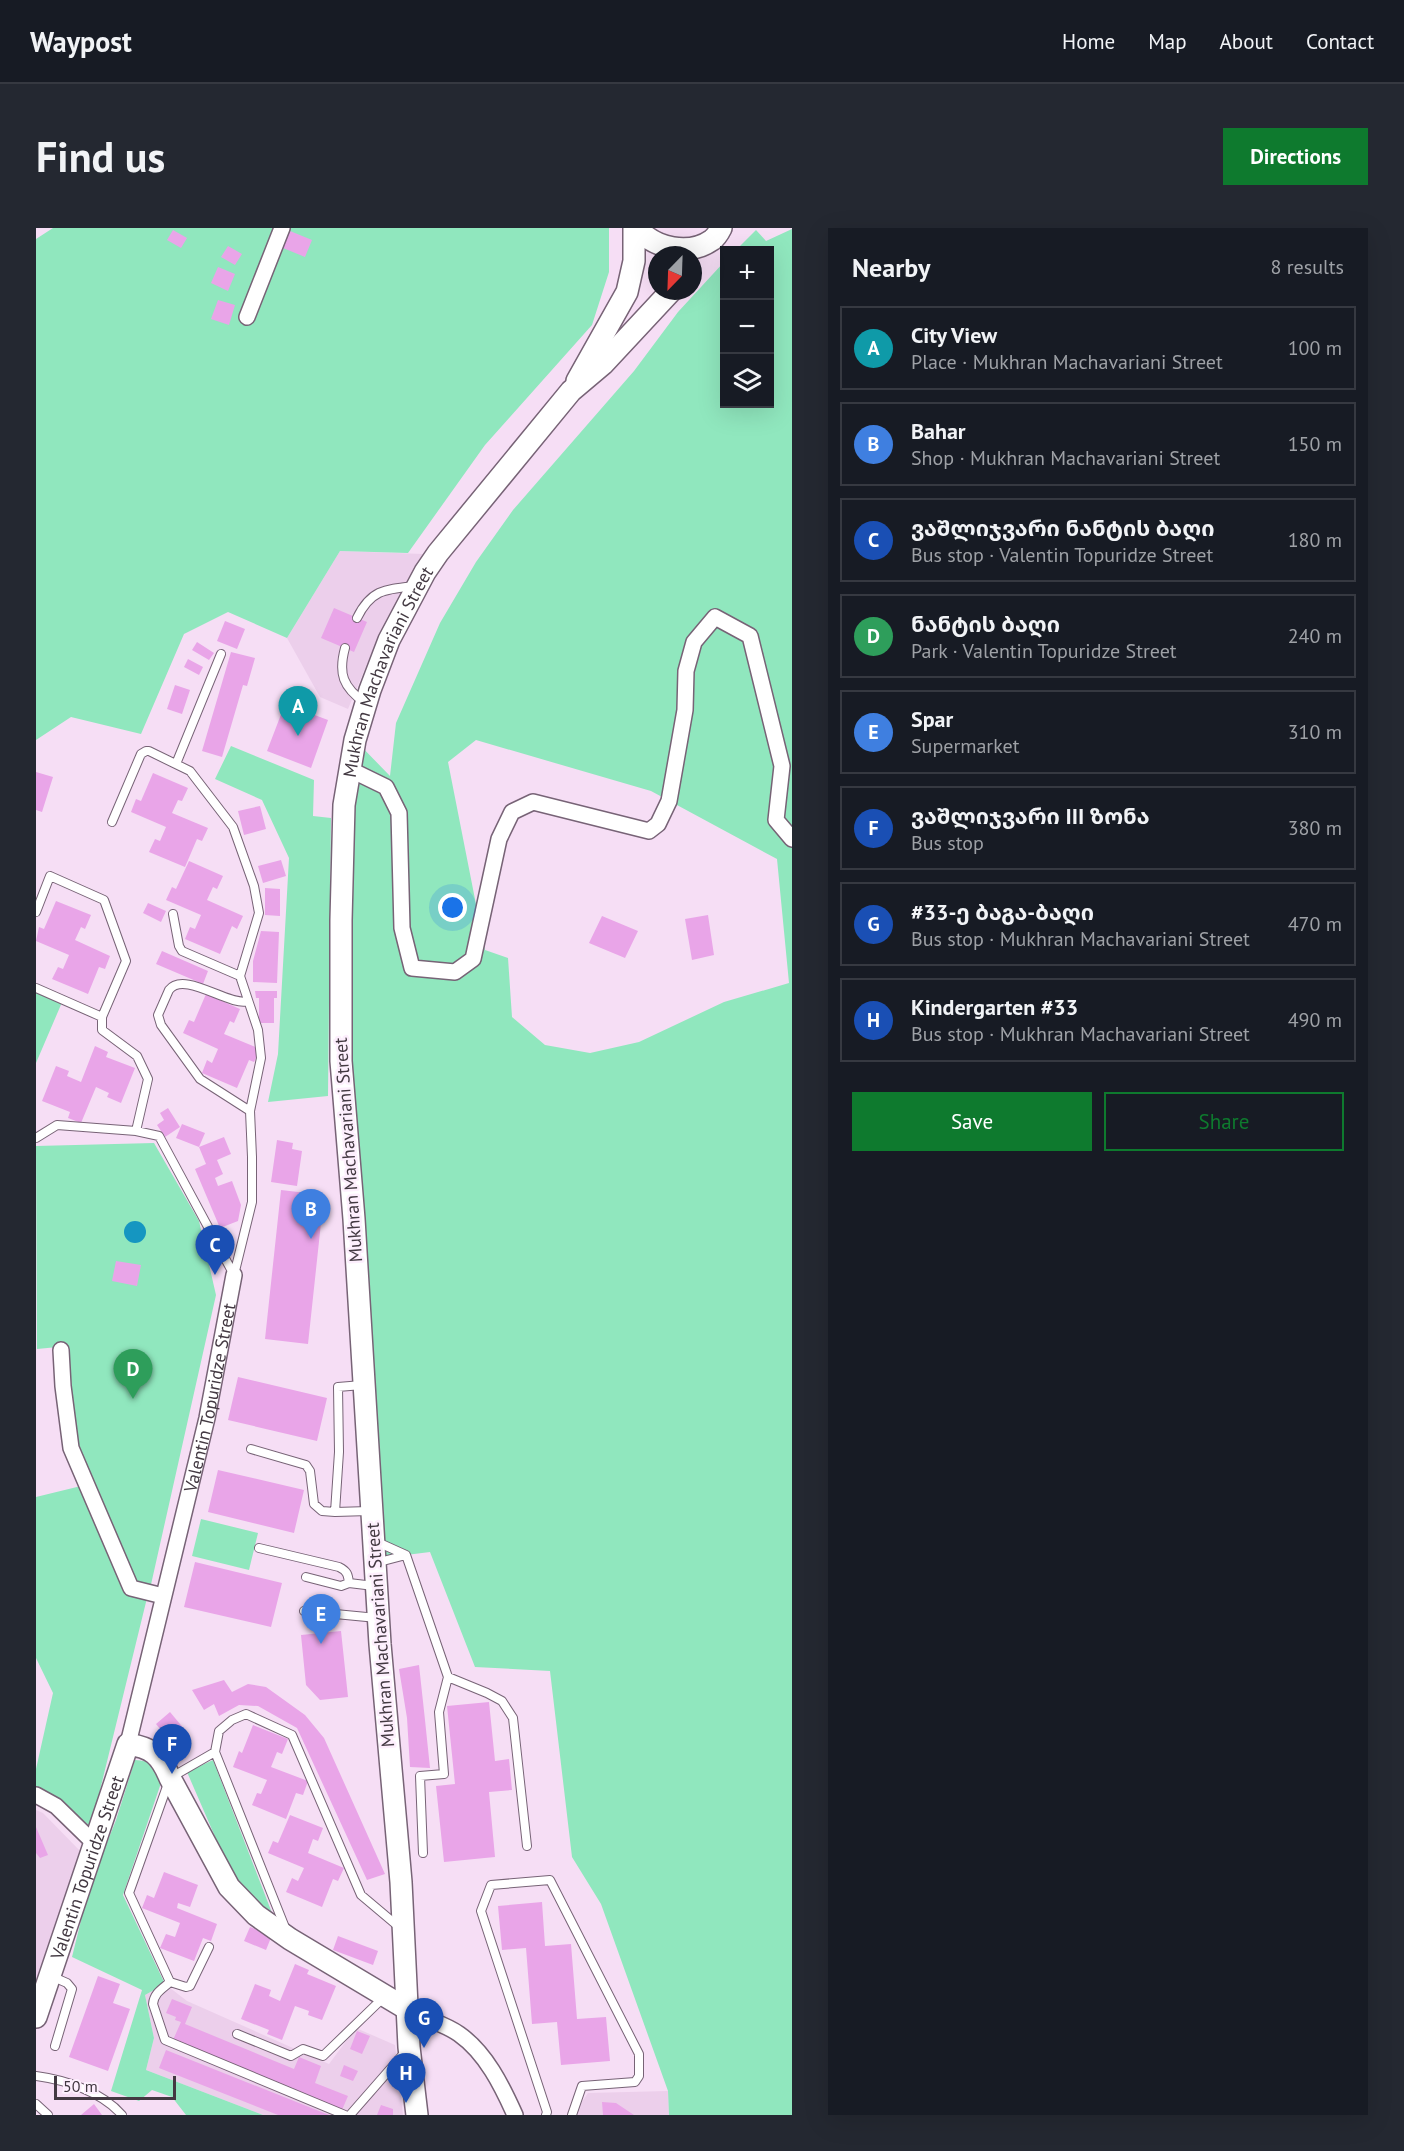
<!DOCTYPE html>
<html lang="en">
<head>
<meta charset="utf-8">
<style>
  body { margin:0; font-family:"PT Sans","Noto Sans Georgian",sans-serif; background:#242831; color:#f1f3f6 }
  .controls { position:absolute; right:18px; top:18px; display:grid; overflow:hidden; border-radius:0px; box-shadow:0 6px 24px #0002 }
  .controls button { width:54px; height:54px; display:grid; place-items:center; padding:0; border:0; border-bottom:2px solid #363941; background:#171b24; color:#f1f3f6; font:30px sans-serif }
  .compass { position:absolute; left:612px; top:18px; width:54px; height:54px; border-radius:50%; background:#171b24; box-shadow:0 6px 24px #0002; rotate:203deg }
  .scale { position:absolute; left:18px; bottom:15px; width:122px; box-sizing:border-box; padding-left:6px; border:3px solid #433942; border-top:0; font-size:16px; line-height:21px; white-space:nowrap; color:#433942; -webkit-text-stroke:4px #fdeffd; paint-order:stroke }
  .you { position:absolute; left:417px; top:680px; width:21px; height:21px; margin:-15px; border:4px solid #fff; border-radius:50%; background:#1a73e8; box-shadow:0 0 0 9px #1a73e833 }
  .badge { display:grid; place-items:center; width:39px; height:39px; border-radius:50%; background:#0e7a2e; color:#fff; font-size:20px; font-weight:700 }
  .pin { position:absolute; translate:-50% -50px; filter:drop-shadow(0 2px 3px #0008) }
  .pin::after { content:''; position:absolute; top:32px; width:21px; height:18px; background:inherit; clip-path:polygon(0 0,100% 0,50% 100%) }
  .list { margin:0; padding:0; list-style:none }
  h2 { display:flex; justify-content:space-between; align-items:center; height:78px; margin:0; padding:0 24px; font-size:26px }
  h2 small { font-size:20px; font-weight:400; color:#9ea1a6 }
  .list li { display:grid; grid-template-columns:39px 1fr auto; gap:18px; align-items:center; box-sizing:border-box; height:84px; margin:0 12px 12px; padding:0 12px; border:2px solid #363941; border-radius:0px }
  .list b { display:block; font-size:22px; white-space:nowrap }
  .list p { margin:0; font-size:20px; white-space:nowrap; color:#9ea1a6 }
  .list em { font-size:20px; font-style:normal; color:#9ea1a6 }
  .actions { display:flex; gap:12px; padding:18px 24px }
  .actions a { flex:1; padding:14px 0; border:2px solid #0e7a2e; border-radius:0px; text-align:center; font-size:21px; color:#0e7a2e }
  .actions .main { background:#0e7a2e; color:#fff }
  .icon { flex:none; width:33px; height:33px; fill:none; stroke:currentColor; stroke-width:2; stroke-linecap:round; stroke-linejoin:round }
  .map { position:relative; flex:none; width:756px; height:1887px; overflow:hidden; border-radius:0px }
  header { display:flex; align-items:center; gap:36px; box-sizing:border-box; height:84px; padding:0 30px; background:#171b24; border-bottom:2px solid #363941 }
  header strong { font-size:28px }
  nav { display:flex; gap:33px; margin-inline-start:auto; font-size:21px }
  .intro { display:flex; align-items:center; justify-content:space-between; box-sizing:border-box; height:144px; padding:0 36px }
  h1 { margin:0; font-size:42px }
  .button { padding:15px 27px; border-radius:0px; background:#0e7a2e; color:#fff; font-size:21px; font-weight:700 }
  main { display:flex; gap:36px; padding:0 36px }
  aside { flex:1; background:#171b24; border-radius:0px; box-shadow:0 6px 24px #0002 }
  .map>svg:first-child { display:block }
  .built { fill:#eccfeb }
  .green { fill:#90e7be; fill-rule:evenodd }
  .water { fill:#1596c1 }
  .building { fill:#e9a5e8 }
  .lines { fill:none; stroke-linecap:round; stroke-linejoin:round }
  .lane-casing { stroke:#776376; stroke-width:10 }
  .street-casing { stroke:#776376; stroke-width:18 }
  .secondary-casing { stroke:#776376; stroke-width:24 }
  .lane { stroke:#fff; stroke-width:8 }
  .street { stroke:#fff; stroke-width:15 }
  .secondary { stroke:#fff; stroke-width:21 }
  .labels { text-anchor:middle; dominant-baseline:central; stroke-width:5; stroke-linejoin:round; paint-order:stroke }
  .street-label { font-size:18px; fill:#433942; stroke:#fdeffd }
</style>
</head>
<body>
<header>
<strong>Waypost</strong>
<nav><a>Home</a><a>Map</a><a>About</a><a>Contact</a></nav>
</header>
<div class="intro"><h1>Find us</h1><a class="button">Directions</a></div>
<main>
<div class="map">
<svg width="756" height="1887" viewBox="0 0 756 1887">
  <rect width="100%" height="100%" fill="#f6def5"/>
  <path class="built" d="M304,323L387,326L343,407L312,481L284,469L251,410Z
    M0,1582L7,1585L46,1625L0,1766Z
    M129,1756L151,1773L293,1836L320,1800L359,1817L367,1887H227L110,1842L118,1810L109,1767Z
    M632,1863L633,1887H537L552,1865Z"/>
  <path class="green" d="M17,0H573V44L556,97L449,217L372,325L304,323L251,410L192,384L148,406L105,506L35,489L0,512V11Z
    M756,1V1887H633L632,1863L565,1676L536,1629L514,1443L439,1439L394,1324L370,1327L347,1333L304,789L319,512L354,548L360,495L404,395L440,334L477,282L598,143L642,84L688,34V176H734V22H700L720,2L730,13ZM440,512L615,563L741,631L753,755L688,774L603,814L554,825L509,817L476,789L472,730L449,722L412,534Z
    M195,518L278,552L277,588L295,590L292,868L232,874L242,826L253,630L226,572L179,551Z
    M0,760L27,772L0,835Z
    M118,915L163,993L180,1067L114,1361L96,1357L41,1221L32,1118L1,1121L0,918Z
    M45,1258L92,1367L111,1370L55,1599L23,1572L0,1561V1541L17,1465L0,1430V1269Z
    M165,1291L222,1305L213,1342L156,1328Z
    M99,1532C117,1533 119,1538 125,1555L87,1667L129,1756L109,1767L118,1810L110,1842L227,1887H150L136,1869L116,1862L103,1873L75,1863L106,1762L36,1729L53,1660L80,1592Z
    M177,1532L236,1685L200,1657L151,1544Z"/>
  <path class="water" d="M88 1004a11 11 0 1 1 22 0a11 11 0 1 1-22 0Z"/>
  <path class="building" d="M137,2L151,10L145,20L131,12Z
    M254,3L276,12L269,29L247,20Z
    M192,18L206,26L199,37L185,29Z
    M182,39L199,46L192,63L175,55Z
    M182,72L199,77L193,97L175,91Z
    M298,380L331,394L318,424L285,410Z
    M189,393L209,401L201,421L181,413Z
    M161,414L178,425L173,432L156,422Z
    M195,424L219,430L211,458L207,457L186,529L166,523Z
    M152,431L167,439L163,447L148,439Z
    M139,457L154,462L146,486L131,481Z
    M249,476L292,492L275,540L231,523Z
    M0,544L17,549L6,584L0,582Z
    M117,545L152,560L146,573L142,572L136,585L172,600L166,613L161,611L149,639L113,624L119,611L124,613L130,599L95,584L100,571L105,573Z
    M224,578L230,601L208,607L202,583Z
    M245,632L250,648L227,655L222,638Z
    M153,633L187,648L181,661L177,659L171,672L207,688L201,701L196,698L184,726L149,711L154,699L159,701L165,687L130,672L136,659L140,661Z
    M229,660L244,661V688L229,687Z
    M20,673L55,687L49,701L45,699L39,712L74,728L69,741L63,739L52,766L16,751L22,739L27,741L33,727L0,713L3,699L8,701Z
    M112,675L130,683L125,694L107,685Z
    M672,687L678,727L656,732L649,691Z
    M566,688L602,703L589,730L553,715Z
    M225,703L243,704L241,755L217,754V733Z
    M126,723L172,743L167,756L120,736Z
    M219,763H241V770H238V795H223V770H220Z
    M170,766L204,781L198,795L194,793L188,806L224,821L218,834L213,832L201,860L166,845L171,832L176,835L182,821L147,805L153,792L158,794Z
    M59,818L72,824L70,829L99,840L85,875L71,869L73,865L60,859L45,895L32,890L34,884L6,873L20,838L33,843L31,848L45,854Z
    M132,880L144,899L129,909L121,897L128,892L124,885Z
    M146,896L169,905L163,919L140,910Z
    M188,909L195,926L181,932L187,946L179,950L182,958L196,953L205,977L202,993L184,1000L159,941L170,936L163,919Z
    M241,912L257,915L256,921L266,923L261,958L235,954Z
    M245,962L288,967L272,1116L229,1111Z
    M80,1033L105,1037L101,1058L76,1053Z
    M202,1149L291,1170L281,1213L192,1192Z
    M182,1242L268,1262L258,1305L172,1284Z
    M159,1334L246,1355L235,1399L148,1379Z
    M305,1403L312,1469L284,1472L270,1457L265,1407Z
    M383,1437L389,1492L394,1540L374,1539L371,1490L363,1441Z
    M188,1452L196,1464L212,1456L230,1459L269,1487L288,1510L349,1646L331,1652L261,1500L222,1478L203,1477L183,1488L178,1476L168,1482L156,1462Z
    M453,1474L459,1533L473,1531L476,1562L453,1564L459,1629L408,1634L400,1558L419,1556L411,1478Z
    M134,1484L154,1508L140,1520L120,1496Z
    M217,1497L252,1511L246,1526L241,1524L235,1539L272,1553L267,1567L260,1565L250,1591L216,1577L221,1565L225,1566L231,1552L197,1539L203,1523L206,1525Z
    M254,1587L287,1600L282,1613L277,1611L272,1625L308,1640L302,1653L297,1651L286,1679L250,1664L256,1650L262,1653L268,1640L232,1625L237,1613L242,1615Z
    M0,1599L12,1627L4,1630L0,1625Z
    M128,1644L162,1657L154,1679L142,1675L141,1680L181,1696L175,1713L167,1710L158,1733L124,1720L130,1706L139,1709L144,1695L106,1680L111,1667L118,1670Z
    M506,1674L509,1718L535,1716L541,1791L570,1789L574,1833L525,1837L521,1794L496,1796L490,1720L466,1722L462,1678Z
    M214,1699L236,1707L230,1722L208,1713Z
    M302,1708L342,1723L337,1737L297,1722Z
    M259,1736L273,1742L271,1746L300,1758L286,1792L272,1787L273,1783L259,1778L246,1812L231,1806L233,1802L205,1791L219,1756L235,1762L233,1768L244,1773Z
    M62,1748L84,1756L77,1775L94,1781L72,1843L33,1829Z
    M136,1771L156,1779L149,1796L258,1841L263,1829L285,1838L279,1855L312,1868L306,1882L137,1812L145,1794L139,1792L140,1789L130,1785Z
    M321,1803L334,1808L326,1826L314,1821Z
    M130,1822L293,1887H242L123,1840Z
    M308,1837L322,1843L317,1853L304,1848Z
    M566,1874L580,1875L598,1887H567Z
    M58,1876L66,1887H45Z
    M345,1877L357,1881V1887H341Z"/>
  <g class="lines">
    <g class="lane-casing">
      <path id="lane" d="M321,390C335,361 350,361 380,358
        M309,420C302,446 307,459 329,475
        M140,536L185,426
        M76,594L105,526L110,523H113L154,543L197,599L218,658L223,685L204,748L222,802L225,830L214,883L216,929V974L198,1047
        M0,684L14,648L68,672L90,733L66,789
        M137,686L143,718L146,723L204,748
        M0,760L66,789V802L101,828L112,851L100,903
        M212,773C194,779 148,742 133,762L122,787L125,797L164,851L214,883
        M0,910L21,897L100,903L123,908L198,1047
        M215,1221L270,1237L274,1243L278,1276L286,1283L299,1284L303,1224L302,1159L326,1157
        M299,1284L333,1283
        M339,1313L370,1327L412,1449L451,1465L466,1473L477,1490L491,1618
        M223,1320L303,1339C311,1343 312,1346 313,1355L305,1358L270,1349
        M342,1337L347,1333L370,1327
        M313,1355L338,1358
        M268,1383L341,1390
        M387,1625L384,1548L408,1546L403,1484L412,1449
        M250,1702L179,1524L183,1503L196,1492L210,1486L256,1507L325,1667L363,1699
        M173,1719L154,1758L150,1759L134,1754L93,1665L134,1550L179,1524
        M15,1748L31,1755L36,1761L19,1818
        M134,1754C126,1761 118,1765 117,1776L129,1812L309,1887
        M201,1806L255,1828L267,1821L287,1828L348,1769
        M0,1848C30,1852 66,1864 86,1887
        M0,1876L12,1887
        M314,1887L370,1823
        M510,1887L511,1884L445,1683L455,1657L514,1652L603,1826V1848L599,1854L546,1858L536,1887"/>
    </g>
    <g class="street-casing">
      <g id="street">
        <path d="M211,89L246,0"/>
        <path d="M313,541L350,559L363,585L366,700L376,740L419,744L437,731L463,611L476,584L497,574L613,603L622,596L633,573L649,482L650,443L658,414L679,389L714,408L746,538L740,592L756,611"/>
        <path d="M25,1122L27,1158L35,1220L95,1360L127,1368"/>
        <path id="s1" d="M92,1516L171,1190L198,1047"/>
        <path d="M0,1567L20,1578L59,1616"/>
        <path d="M371,1781C387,1791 408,1795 423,1806C450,1825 466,1858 479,1887"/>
      </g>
    </g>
    <g class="secondary-casing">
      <g id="secondary">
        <path d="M601,0C619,21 653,28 676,12C680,9 683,4 685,0"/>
        <path d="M541,153L591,64L598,33V0"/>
        <path id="s2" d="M0,1789L92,1516C116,1520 124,1526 134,1550L193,1659L220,1687L254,1711L371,1781"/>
        <path id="s3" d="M381,1887L373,1819L365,1654L344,1416L318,991L305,833V692L308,577L319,512L334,462L353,412L389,344L402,325L535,163L567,136L635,63"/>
      </g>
    </g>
    <use href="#lane" class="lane"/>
    <use href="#street" class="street"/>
    <use href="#secondary" class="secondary"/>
  </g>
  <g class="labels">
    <g class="street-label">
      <text stroke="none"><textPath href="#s3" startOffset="1454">Mukhran Machavariani Street</textPath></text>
      <text transform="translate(312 922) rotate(-94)">Mukhran Machavariani Street</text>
      <text stroke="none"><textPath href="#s1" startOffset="356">Valentin Topuridze Street</textPath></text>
      <text transform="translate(344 1407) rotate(-94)">Mukhran Machavariani Street</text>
      <text stroke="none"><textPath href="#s2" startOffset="158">Valentin Topuridze Street</textPath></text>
    </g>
  </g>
</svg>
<div class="controls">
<button>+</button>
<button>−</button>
<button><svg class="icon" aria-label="layers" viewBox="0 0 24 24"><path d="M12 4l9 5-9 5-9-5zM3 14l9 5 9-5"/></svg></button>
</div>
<svg class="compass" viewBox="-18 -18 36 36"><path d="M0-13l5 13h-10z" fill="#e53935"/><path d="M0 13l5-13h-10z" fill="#9ea1a6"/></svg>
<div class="scale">50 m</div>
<div class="you"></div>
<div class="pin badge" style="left:262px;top:508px;background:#0f9aa8">A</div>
<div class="pin badge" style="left:275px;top:1011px;background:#3f7fe0">B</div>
<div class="pin badge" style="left:179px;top:1047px;background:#1a4fb4">C</div>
<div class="pin badge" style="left:97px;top:1171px;background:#2e9e5b">D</div>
<div class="pin badge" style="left:285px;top:1416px;background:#3f7fe0">E</div>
<div class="pin badge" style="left:136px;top:1546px;background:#1a4fb4">F</div>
<div class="pin badge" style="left:388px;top:1820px;background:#1a4fb4">G</div>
<div class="pin badge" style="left:370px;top:1875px;background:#1a4fb4">H</div>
</div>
<aside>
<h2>Nearby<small>8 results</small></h2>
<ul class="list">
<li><span class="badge" style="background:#0f9aa8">A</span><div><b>City View</b><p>Place · Mukhran Machavariani Street</p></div><em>100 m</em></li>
<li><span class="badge" style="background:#3f7fe0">B</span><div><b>Bahar</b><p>Shop · Mukhran Machavariani Street</p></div><em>150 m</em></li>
<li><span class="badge" style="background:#1a4fb4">C</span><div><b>ვაშლიჯვარი ნანტის ბაღი</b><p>Bus stop · Valentin Topuridze Street</p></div><em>180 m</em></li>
<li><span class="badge" style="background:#2e9e5b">D</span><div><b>ნანტის ბაღი</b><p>Park · Valentin Topuridze Street</p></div><em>240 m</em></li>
<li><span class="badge" style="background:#3f7fe0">E</span><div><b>Spar</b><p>Supermarket</p></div><em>310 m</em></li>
<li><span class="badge" style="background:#1a4fb4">F</span><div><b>ვაშლიჯვარი III ზონა</b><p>Bus stop</p></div><em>380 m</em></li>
<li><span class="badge" style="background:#1a4fb4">G</span><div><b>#33-ე ბაგა-ბაღი</b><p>Bus stop · Mukhran Machavariani Street</p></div><em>470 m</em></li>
<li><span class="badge" style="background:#1a4fb4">H</span><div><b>Kindergarten #33</b><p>Bus stop · Mukhran Machavariani Street</p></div><em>490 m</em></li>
</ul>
<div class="actions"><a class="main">Save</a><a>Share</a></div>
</aside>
</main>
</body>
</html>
